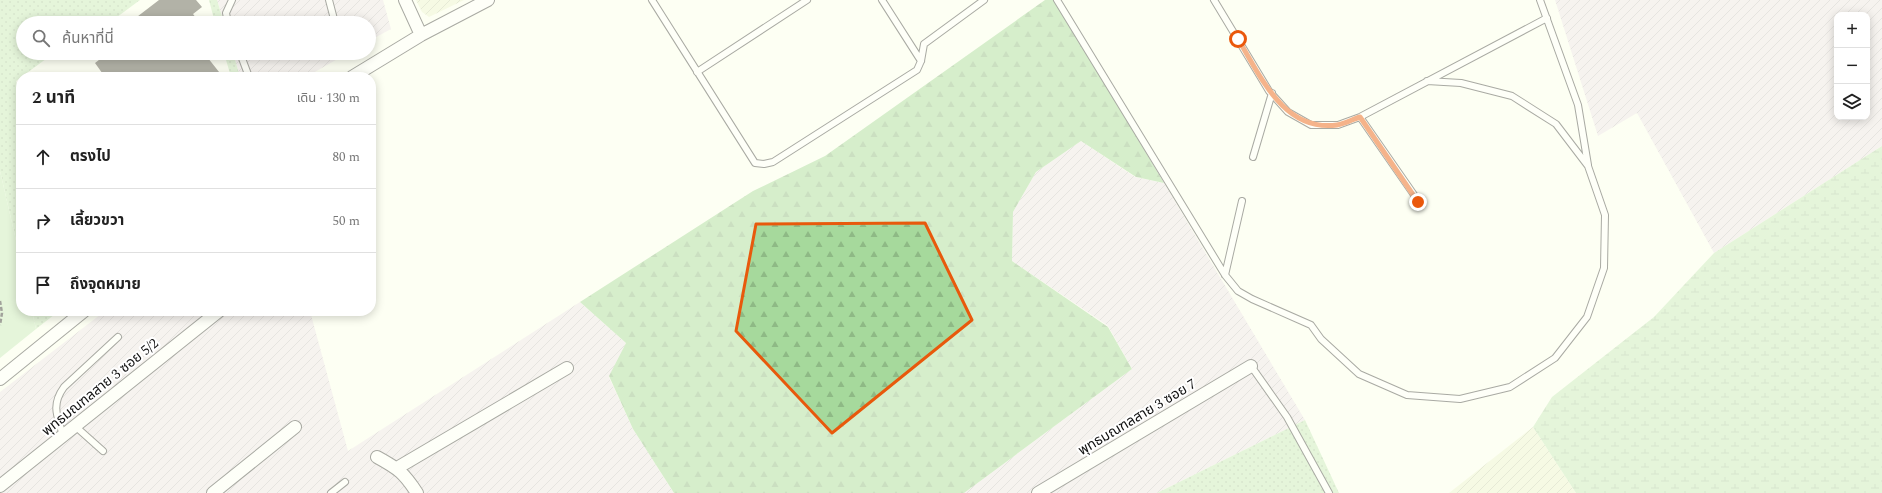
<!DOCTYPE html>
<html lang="th">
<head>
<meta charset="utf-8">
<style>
  body { margin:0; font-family:Spectral,"Noto Sans Thai",serif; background:#f2f2f2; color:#222 }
  .controls { position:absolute; right:12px; top:12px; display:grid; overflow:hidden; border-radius:8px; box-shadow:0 2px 10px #0003 }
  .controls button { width:36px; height:36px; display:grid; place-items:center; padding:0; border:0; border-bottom:1px solid #e0e0e0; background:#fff; color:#222; font:20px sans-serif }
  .stop { position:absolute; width:12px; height:12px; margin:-9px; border:3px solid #ea580c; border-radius:50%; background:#fff }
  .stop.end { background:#ea580c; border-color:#fff; box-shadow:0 1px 4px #0008 }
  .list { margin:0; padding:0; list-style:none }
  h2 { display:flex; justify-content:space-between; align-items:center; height:52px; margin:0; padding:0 16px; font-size:17px }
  h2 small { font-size:13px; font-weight:400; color:#767676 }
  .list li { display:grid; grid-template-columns:26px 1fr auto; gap:12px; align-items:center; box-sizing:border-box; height:64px; padding:0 16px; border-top:1px solid #e0e0e0 }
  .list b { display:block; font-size:15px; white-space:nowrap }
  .list em { font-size:13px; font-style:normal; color:#767676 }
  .icon { flex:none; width:22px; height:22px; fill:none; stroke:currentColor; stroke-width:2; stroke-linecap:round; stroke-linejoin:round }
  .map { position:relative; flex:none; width:1882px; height:493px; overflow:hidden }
  .search { position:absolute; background:#fff; box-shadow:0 2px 10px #0003; left:16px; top:16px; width:360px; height:44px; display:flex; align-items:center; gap:10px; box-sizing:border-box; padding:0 14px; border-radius:22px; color:#767676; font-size:15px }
  .panel { position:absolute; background:#fff; box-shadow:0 2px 10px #0003; left:16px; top:72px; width:360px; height:244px; border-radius:16px }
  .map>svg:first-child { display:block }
  .industrial { fill:url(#industrial-furrows); fill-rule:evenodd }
  .farmland { fill:url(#farmland-furrows) }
  .grass { fill:url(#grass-dots) }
  .forest { fill:url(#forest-firs) }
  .wetland { fill:url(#wetland-marsh) }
  .park { fill:#c7e9bd }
  .building { fill:#58544c }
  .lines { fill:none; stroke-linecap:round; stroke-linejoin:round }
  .lane-casing { stroke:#434343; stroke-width:8 }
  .street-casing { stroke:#434343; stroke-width:14 }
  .path { stroke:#323232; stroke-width:2.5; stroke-dasharray:4 2; stroke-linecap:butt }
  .lane { stroke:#fff; stroke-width:6 }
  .street { stroke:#fff; stroke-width:12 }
  .route { stroke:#ea580c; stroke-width:5 }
  .marked { fill:none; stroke:#e8590c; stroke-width:3; stroke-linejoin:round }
  .labels { text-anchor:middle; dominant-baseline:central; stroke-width:4; stroke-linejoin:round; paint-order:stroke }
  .street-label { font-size:14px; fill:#101010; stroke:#fff }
</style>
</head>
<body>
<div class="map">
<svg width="1882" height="493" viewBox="0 0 1882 493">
  <defs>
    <pattern id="industrial-furrows" width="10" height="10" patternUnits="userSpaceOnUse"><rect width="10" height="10" fill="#eee5ec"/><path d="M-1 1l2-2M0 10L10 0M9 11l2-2" fill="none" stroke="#cbc3c9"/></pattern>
    <pattern id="farmland-furrows" width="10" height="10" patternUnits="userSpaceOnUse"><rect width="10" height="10" fill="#edf4d3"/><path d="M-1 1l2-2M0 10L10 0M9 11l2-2" fill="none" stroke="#cad0b4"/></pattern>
    <pattern id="grass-dots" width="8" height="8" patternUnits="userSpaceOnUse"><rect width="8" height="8" fill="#c7e9bd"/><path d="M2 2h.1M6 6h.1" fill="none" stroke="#aac7a1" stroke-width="1.8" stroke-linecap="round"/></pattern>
    <pattern id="forest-firs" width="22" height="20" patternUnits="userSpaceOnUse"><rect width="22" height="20" fill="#a6d99c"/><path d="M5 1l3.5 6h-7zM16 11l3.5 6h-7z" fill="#8eb985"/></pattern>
    <pattern id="wetland-marsh" width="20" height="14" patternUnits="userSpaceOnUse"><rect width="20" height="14" fill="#c7e9bd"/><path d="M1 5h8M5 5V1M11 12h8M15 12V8" fill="none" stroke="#aac7a1"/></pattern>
  </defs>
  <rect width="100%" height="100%" fill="#fdfff3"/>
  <path class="industrial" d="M217,0H383L391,29L369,41V23H224Z
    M1555,0H1882V146L1714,253L1637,113L1598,136ZM1837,15H1867V117H1837Z
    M233,53H348L306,77H240Z
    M1081,141L1135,177L1164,183L1305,420L1157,493H964L1132,369L1108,326L1012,261L1013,212L1036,172Z
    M580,302L626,343L609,377L633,429L674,493H0V392L105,311H310L348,451Z"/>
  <path class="farmland" d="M416,0H464L429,17L422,12Z
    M1533,427L1576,493H1449Z"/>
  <path class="grass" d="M0,0H140L109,23H23V53H54L16,81L21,104V262L0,171Z
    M209,0H217L224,23H215Z
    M224,53H233L240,77H231Z
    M32,311H59L36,329Z
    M1305,420L1339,493H1157Z"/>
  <path class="forest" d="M1045,0H1055L1164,183L1136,177L1081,141L1036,172L1013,212L1012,261L1108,327L1132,369L964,493H674L633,429L609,376L626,343L580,302L753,191L825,156Z"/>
  <path class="wetland" d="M1882,146V493H1576L1533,427L1552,397L1654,317L1714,253Z"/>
  <path class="park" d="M0,171L21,262V311H32L36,329L0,358Z"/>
  <path class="building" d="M159,0H196L202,7L193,14L200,23H129Z
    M108,53H204L223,77H105L95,63Z"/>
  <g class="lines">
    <g class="lane-casing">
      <path id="lane" d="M329,0L335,23
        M652,0L755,163L764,164L773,162L917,70L921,61L924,44L984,0
        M882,0L921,61
        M1057,0L1225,275L1238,291L1252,299L1311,325L1321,339L1359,374L1407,395L1460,399L1510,387L1555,358L1587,317L1604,268L1605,215L1588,166L1556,124L1512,96L1461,83L1427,81
        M1214,0L1269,91L1288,112L1311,125H1338L1360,117L1547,18
        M1540,0L1578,105L1588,165
        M228,23L226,13L232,0
        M240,53L249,77
        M697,72L807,0
        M1360,117L1419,202
        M1253,157L1272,93
        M1225,275L1242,201
        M1251,366L1287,417L1329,493
        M75,426L103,451
        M63,435C57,416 51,405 64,387L118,337
        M331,493L345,482"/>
    </g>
    <g class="street-casing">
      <path id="street" d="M405,0L421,35
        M352,77L421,35L488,0
        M0,379L84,311
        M377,457C399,469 404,473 417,493
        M397,468L567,368
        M0,486L219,311
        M213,493L295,427
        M1038,493L1251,366"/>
    </g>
    <path class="path" d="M0,301L2,313L0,325"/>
    <use href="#lane" class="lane"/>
    <use href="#street" class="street"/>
  </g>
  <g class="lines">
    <path class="route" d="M1238,39C1261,77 1284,132 1337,125C1345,124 1353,119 1360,117L1418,202"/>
  </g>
  <path d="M0 0H1882V493H0ZM925,223L972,320L832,433L736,331L756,224Z" fill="#fdfff3" fill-opacity=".55" fill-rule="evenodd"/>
  <path class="marked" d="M925,223L972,320L832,433L736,331L756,224Z"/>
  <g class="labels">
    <g class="street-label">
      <text transform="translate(100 387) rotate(-39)">พุทธมณฑลสาย 3 ซอย 5/2</text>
      <text transform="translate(1137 417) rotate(-31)">พุทธมณฑลสาย 3 ซอย 7</text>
    </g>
  </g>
</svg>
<div class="controls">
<button>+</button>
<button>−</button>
<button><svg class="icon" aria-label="layers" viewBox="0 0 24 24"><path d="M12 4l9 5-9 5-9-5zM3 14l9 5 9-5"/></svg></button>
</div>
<div class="stop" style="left:1238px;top:39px"></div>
<div class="stop end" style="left:1418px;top:202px"></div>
<div class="search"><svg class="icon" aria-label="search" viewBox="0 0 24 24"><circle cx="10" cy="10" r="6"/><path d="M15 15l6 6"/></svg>ค้นหาที่นี่</div>
<section class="panel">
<h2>2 นาที<small>เดิน · 130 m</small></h2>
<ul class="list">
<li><svg class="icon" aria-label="ahead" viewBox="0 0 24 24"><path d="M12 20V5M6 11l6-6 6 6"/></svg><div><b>ตรงไป</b></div><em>80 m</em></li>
<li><svg class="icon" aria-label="right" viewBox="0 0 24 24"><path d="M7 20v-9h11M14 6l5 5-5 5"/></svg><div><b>เลี้ยวขวา</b></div><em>50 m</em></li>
<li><svg class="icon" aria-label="arrive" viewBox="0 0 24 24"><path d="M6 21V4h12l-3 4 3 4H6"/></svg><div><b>ถึงจุดหมาย</b></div></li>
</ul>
</section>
</div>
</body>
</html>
